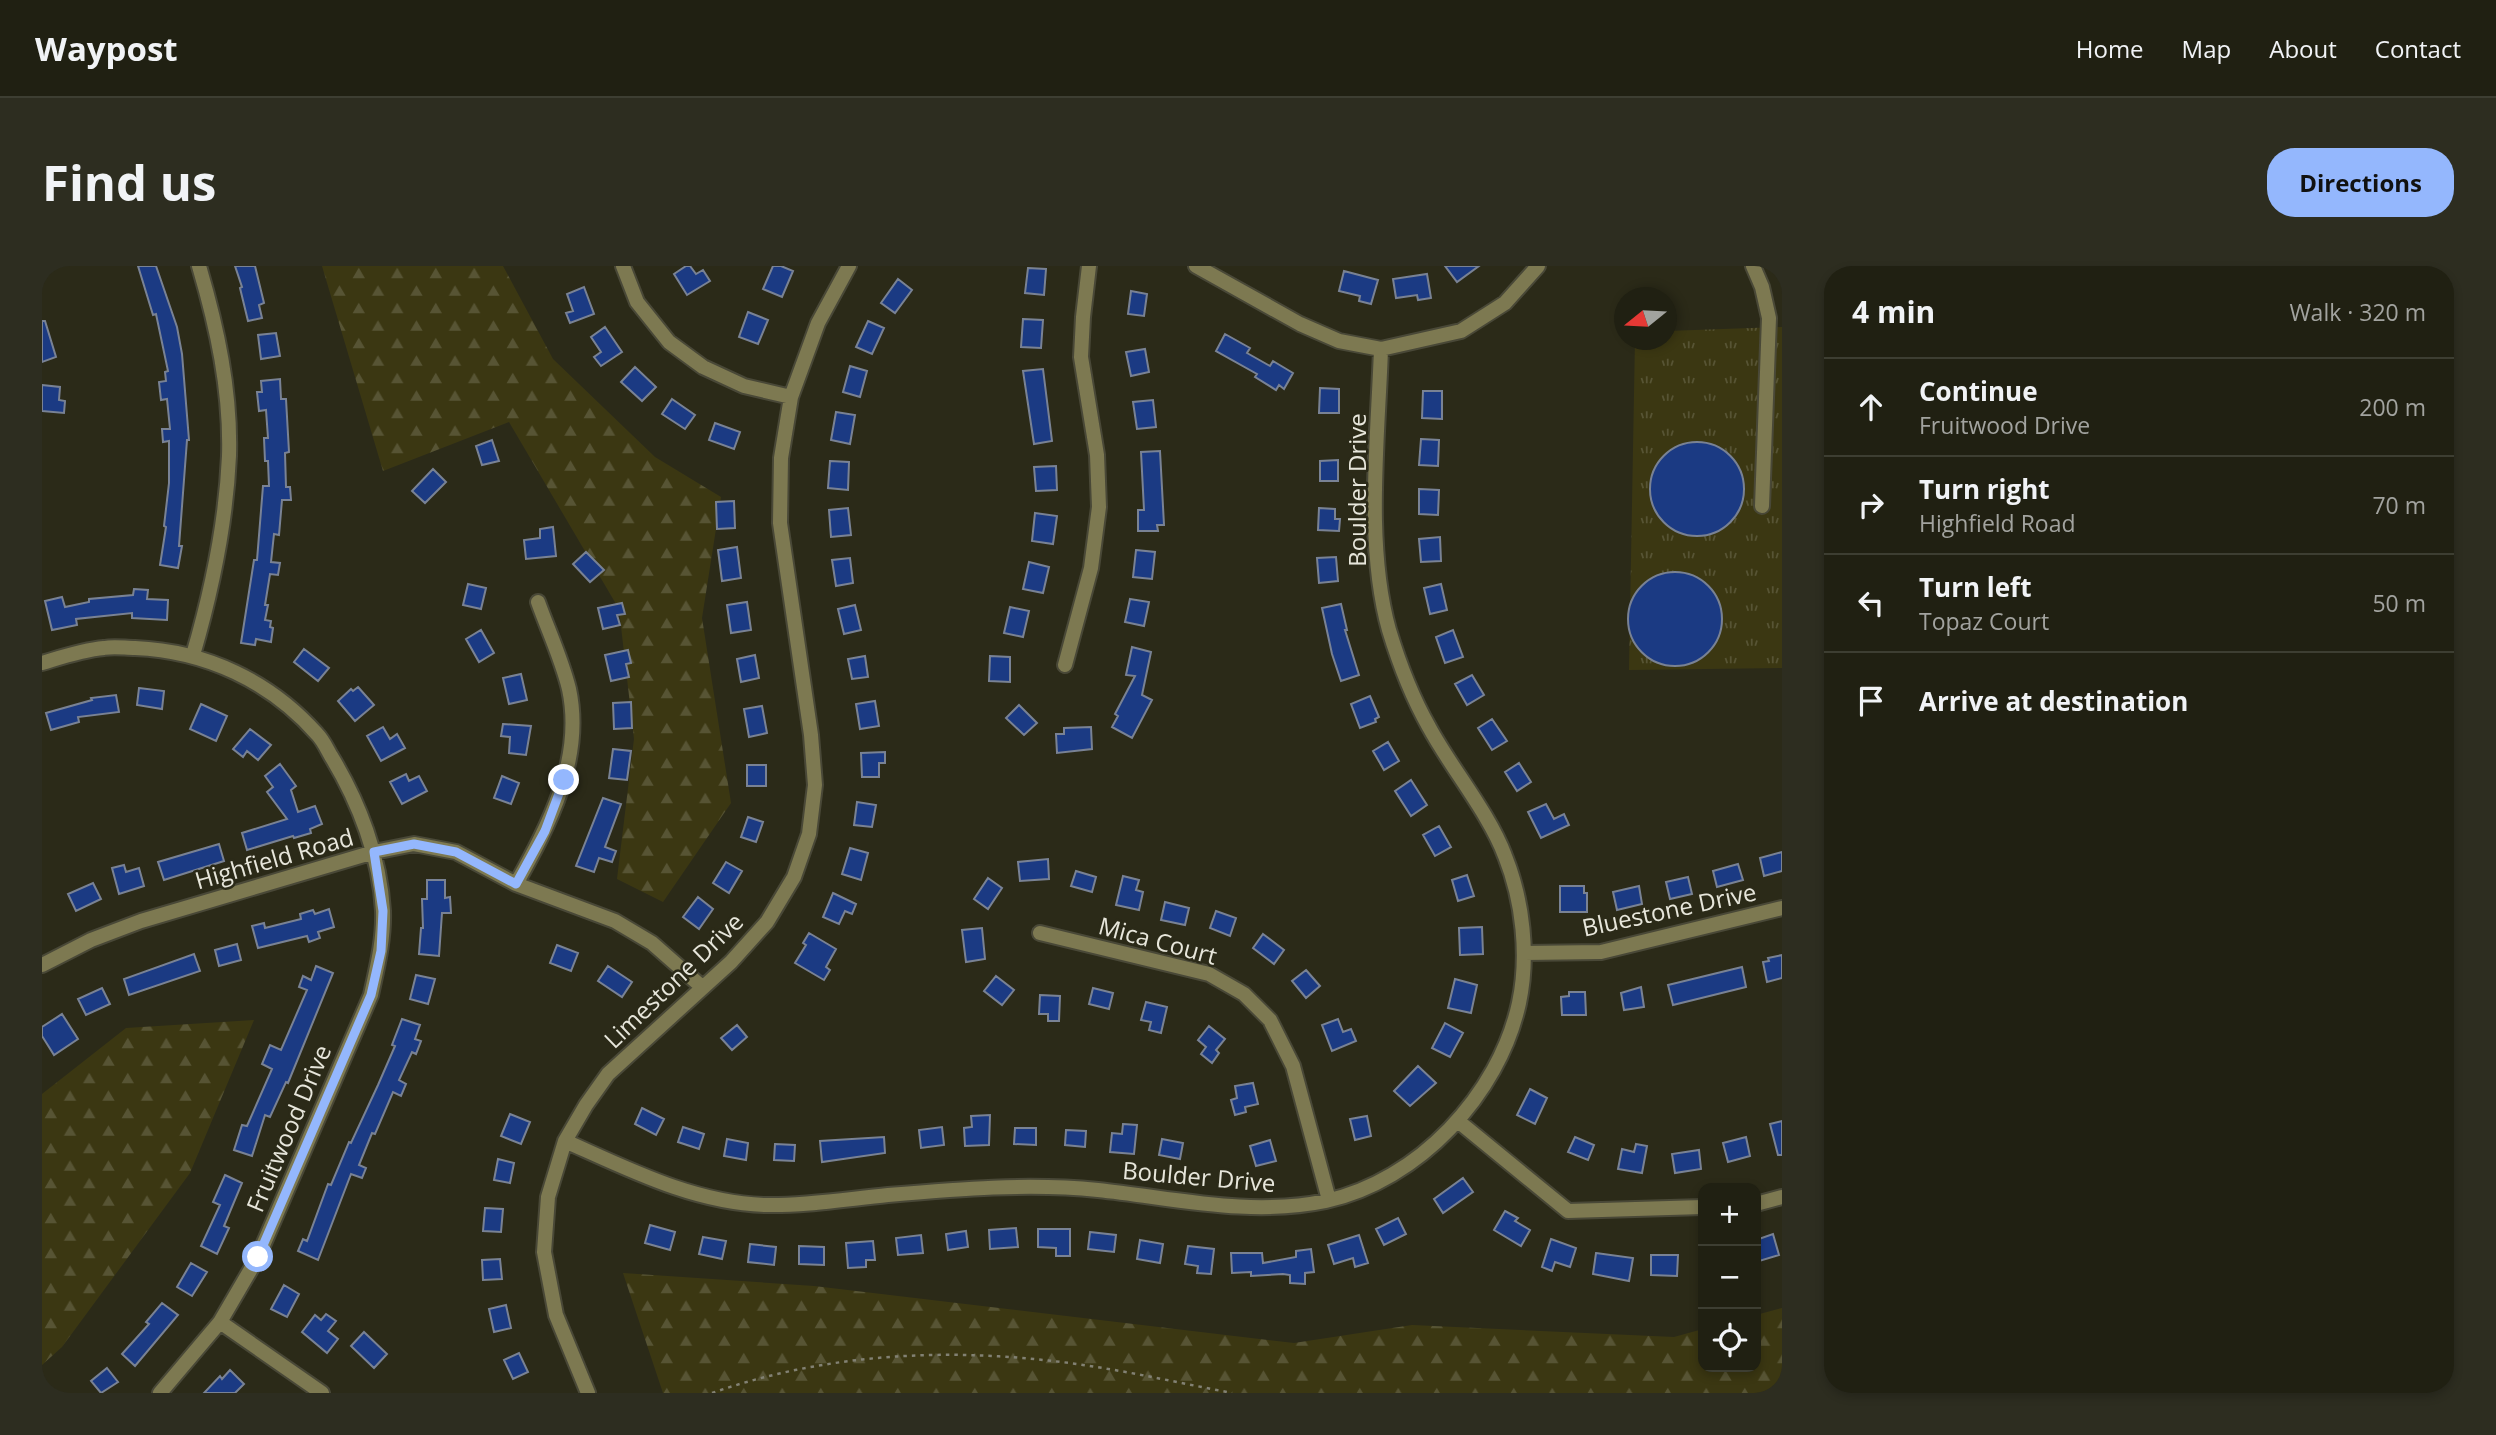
<!DOCTYPE html>
<html lang="en">
<head>
<meta charset="utf-8">
<style>
  body { margin:0; font-family:"Open Sans",sans-serif; background:#2d2d20; color:#f1f3f6 }
  .controls { position:absolute; right:21px; bottom:21px; display:grid; overflow:hidden; border-radius:14px; box-shadow:0 4px 10px #0003 }
  .controls button { width:63px; height:63px; display:grid; place-items:center; padding:0; border:0; border-bottom:2px solid #3d3e32; background:#202012; color:#f1f3f6; font:35px sans-serif }
  .compass { position:absolute; left:1572px; top:21px; width:63px; height:63px; border-radius:50%; background:#202012; box-shadow:0 4px 10px #0003; rotate:252deg }
  .stop { position:absolute; width:21px; height:21px; margin:-16px; border:5px solid #94b7fd; border-radius:50%; background:#fff }
  .stop.end { background:#94b7fd; border-color:#fff; box-shadow:0 2px 7px #0008 }
  .list { margin:0; padding:0; list-style:none }
  h2 { display:flex; justify-content:space-between; align-items:center; height:91px; margin:0; padding:0 28px; font-size:30px }
  h2 small { font-size:23px; font-weight:400; color:#a2a39f }
  .list li { display:grid; grid-template-columns:46px 1fr auto; gap:21px; align-items:center; box-sizing:border-box; height:98px; padding:0 28px; border-top:2px solid #3d3e32 }
  .list b { display:block; font-size:26px; white-space:nowrap }
  .list p { margin:0; font-size:23px; white-space:nowrap; color:#a2a39f }
  .list em { font-size:23px; font-style:normal; color:#a2a39f }
  .icon { flex:none; width:38px; height:38px; fill:none; stroke:currentColor; stroke-width:2; stroke-linecap:round; stroke-linejoin:round }
  .map { position:relative; flex:none; width:1740px; height:1127px; overflow:hidden; border-radius:28px }
  header { display:flex; align-items:center; gap:42px; box-sizing:border-box; height:98px; padding:0 35px; background:#202012; border-bottom:2px solid #3d3e32 }
  header strong { font-size:33px }
  nav { display:flex; gap:38px; margin-inline-start:auto; font-size:24px }
  .intro { display:flex; align-items:center; justify-content:space-between; box-sizing:border-box; height:168px; padding:0 42px }
  h1 { margin:0; font-size:49px }
  .button { padding:18px 32px; border-radius:28px; background:#94b7fd; color:#111; font-size:24px; font-weight:700 }
  main { display:flex; gap:42px; padding:0 42px }
  aside { flex:1; background:#202012; border-radius:28px; box-shadow:0 4px 10px #0003 }
  .map>svg:first-child { display:block }
  .grass { fill:url(#grass-tufts) }
  .forest { fill:url(#forest-firs) }
  .building { fill:#1b3a83; stroke:#798294; stroke-width:2 }
  .lines { fill:none; stroke-linecap:round; stroke-linejoin:round }
  .minor-casing { stroke:#494837; stroke-width:18 }
  .path { stroke:#828173; stroke-width:2.5; stroke-dasharray:3.5 5; stroke-linecap:butt }
  .minor { stroke:#7d7951; stroke-width:14 }
  .route { stroke:#94b7fd; stroke-width:9 }
  .labels { text-anchor:middle; dominant-baseline:central; stroke-width:5; stroke-linejoin:round; paint-order:stroke }
  .street-label { font-size:24px; fill:#e7e6db; stroke:#2b2a18 }
</style>
</head>
<body>
<header>
<strong>Waypost</strong>
<nav><a>Home</a><a>Map</a><a>About</a><a>Contact</a></nav>
</header>
<div class="intro"><h1>Find us</h1><a class="button">Directions</a></div>
<main>
<div class="map">
<svg width="1740" height="1127" viewBox="0 0 1740 1127">
  <defs>
    <pattern id="grass-tufts" width="24" height="20" patternUnits="userSpaceOnUse" patternTransform="scale(1.75)"><rect width="24" height="20" fill="#3b3712"/><path d="M3 7l-1-3M5 7V3M7 7l1-3M15 17l-1-3M17 17v-4M19 17l1-3" fill="none" stroke="#575434"/></pattern>
    <pattern id="forest-firs" width="22" height="20" patternUnits="userSpaceOnUse" patternTransform="scale(1.75)"><rect width="22" height="20" fill="#3b3712"/><path d="M5 1l3.5 6h-7zM16 11l3.5 6h-7z" fill="#575434"/></pattern>
  </defs>
  <rect width="100%" height="100%" fill="#2b2a18"/>
  <path class="grass" d="M1740,61V402L1587,404L1593,74H1624L1625,65Z"/>
  <path class="forest" d="M280,0H461L511,93L613,191L679,231L660,352L689,537L621,636L575,613L592,473L577,343L467,156L341,205Z
    M212,754L148,907L20,1081L0,1099V828L84,762Z
    M581,1007L772,1020L1252,1077L1370,1059L1632,1071L1661,1063V1101H1714V1049L1740,1042V1127H621Z"/>
  <path class="building" d="M96,0H114L135,61L140,88L147,174H145L137,280H140L136,302L118,299L124,261L122,260L127,217V175L121,176L120,163H128L125,133L119,134L117,116L124,115L123,106L126,105L114,48L111,49Z
    M193,0H213L222,37L217,39L220,52L206,55L198,22L200,21Z
    M644,0H648L654,8L661,4L668,15L645,29L632,8Z
    M731,0H739L751,5L740,31L721,23Z
    M1403,0H1437L1415,16Z
    M986,2L1004,3L1002,29L983,27Z
    M1302,5L1336,14L1329,38L1317,35L1318,30L1297,25Z
    M1385,8L1389,32L1376,34L1375,29L1354,32L1351,13Z
    M856,13L870,24L853,47L839,37Z
    M542,21L552,48L528,57L524,47L531,45L525,28Z
    M1089,25L1105,28L1102,50L1086,48Z
    M706,46L726,54L716,78L697,71Z
    M981,53L1001,54L999,82L979,81Z
    M0,55H3L14,91L0,96Z
    M826,55L842,62L830,88L814,81Z
    M563,61L580,86L559,100L552,91L559,86L549,71Z
    M234,67L238,90L219,93L216,69Z
    M1183,68L1208,82L1205,87L1228,100L1231,95L1251,107L1242,123L1237,119L1234,124L1213,111L1215,108L1174,85Z
    M1103,83L1107,106L1089,110L1084,86Z
    M808,100L825,105L818,131L801,126Z
    M593,101L614,121L600,135L579,116Z
    M1001,103L1010,175L992,178L981,105Z
    M238,113L239,133H244L247,186L243,187L244,221H248L249,234H240L237,269L232,268L229,296L238,297L236,309L228,308L223,339H226L223,354L229,355L228,361L231,362L229,376L214,373L213,379L199,377L212,294H215L221,220H227L226,195H223L222,172H226L224,144L217,145L215,126H220L219,115Z
    M0,119L18,121L17,134L23,135L22,147L0,145Z
    M1278,122L1297,123V147H1277Z
    M1381,125H1400V153L1380,152Z
    M630,133L653,149L643,163L620,148Z
    M1111,134L1114,161L1095,163L1091,136Z
    M794,146L813,149L808,178L789,174Z
    M673,157L698,166L692,183L667,174Z
    M1379,173L1397,174L1396,200L1377,199Z
    M450,174L457,195L440,199L434,180Z
    M1608 223a47 47 0 1 1 94 0a47 47 0 1 1-94 0Z
    M1118,185L1122,259H1115L1116,265H1096V244H1102L1099,186Z
    M1296,194V215H1278V195Z
    M788,195L807,196L806,224L786,222Z
    M1014,200L1015,224L994,225L992,201Z
    M391,203L404,216L383,237L370,225Z
    M1377,223L1397,224L1396,249L1377,248Z
    M692,235L693,262L675,263L674,236Z
    M806,242L809,269L789,271L787,244Z
    M1277,242L1293,243V253H1298L1297,265L1276,264Z
    M993,247L1015,250L1011,278L990,275Z
    M511,261L514,290L484,293L482,274L498,272V263Z
    M1398,271L1399,295L1379,296L1377,273Z
    M695,281L699,312L680,315L676,284Z
    M1094,284L1113,286L1110,313L1091,311Z
    M544,286L562,304L548,316L531,298Z
    M1294,291L1296,315L1277,317L1275,292Z
    M808,292L811,317L794,320L790,294Z
    M987,296L1007,301L1001,327L981,323Z
    M1586 353a47 47 0 1 1 94 0a47 47 0 1 1-94 0Z
    M426,318L444,322L439,343L421,339Z
    M1399,318L1405,344L1388,348L1382,322Z
    M92,323L106,324L105,333L126,334L125,354L90,352V347L34,353L35,359L10,364L3,335L20,331L23,341L47,336V333L91,329Z
    M1088,333L1107,336L1102,360L1083,356Z
    M705,336L709,364L689,367L685,339Z
    M580,337L583,348L575,349L578,359L561,363L556,342Z
    M1299,338L1305,364H1303L1317,409L1299,415L1290,388L1280,342Z
    M813,339L819,364L802,368L796,343Z
    M968,341L987,345L981,371L962,367Z
    M439,364L452,387L437,396L424,373Z
    M1411,364L1421,391L1403,397L1394,371Z
    M1090,381L1109,386L1100,429L1110,434L1090,472L1070,461L1076,450L1073,448L1093,410L1084,409Z
    M262,383L287,402L276,415L252,396Z
    M586,384L589,397L584,398L587,411L569,415L563,389Z
    M713,389L717,412L699,416L695,393Z
    M823,390L826,411L810,413L806,393Z
    M948,390L968,391V416L947,415Z
    M479,408L485,434L467,438L461,412Z
    M1430,409L1442,429L1425,439L1413,418Z
    M316,421L332,439L313,455L296,435L309,423L311,425Z
    M97,422L122,425L120,443L95,439Z
    M74,429L77,446L36,451L37,456L9,464L4,447L50,434L49,432Z
    M1328,430L1337,451L1333,453L1334,456L1318,462L1309,438Z
    M833,435L837,460L818,463L814,438Z
    M589,436L590,462L572,463L571,437Z
    M159,438L185,450L174,475L148,463Z
    M977,439L995,457L982,469L964,452Z
    M720,440L725,467L707,471L702,443Z
    M1450,453L1465,475L1450,484L1436,462Z
    M461,458L489,460L484,489L467,487L468,471L459,470Z
    M341,461L348,473L355,468L363,482L339,495L325,470Z
    M1049,461L1050,483L1015,487L1014,468H1022V462Z
    M208,463L229,479L216,494L205,485L201,491L191,483Z
    M1346,476L1357,495L1342,504L1331,485Z
    M571,483L589,485L585,514L567,512Z
    M843,486V497H837V511H820L819,487Z
    M1477,497L1489,516L1475,525L1463,506Z
    M238,498L254,520L249,524L256,546L273,540L280,558L268,563L269,567L252,572L251,570L205,584L200,567L245,553L225,526L231,521L223,510Z
    M705,499H724V520H705Z
    M364,508L367,515L377,510L385,525L360,538L348,516Z
    M460,510L477,517L469,538L452,532Z
    M1369,514L1385,539L1369,550L1353,525Z
    M561,532L579,538L563,581L574,585L570,596L557,592L552,606L534,600Z
    M815,536L834,539L830,561L812,559Z
    M1504,538L1512,553L1522,548L1527,559L1499,572L1486,546Z
    M706,551L721,556L714,576L699,571Z
    M1397,560L1409,581L1393,590L1381,569Z
    M177,578L182,595L122,614L116,596Z
    M808,582L826,587L819,614L800,608Z
    M1740,586V605L1722,610L1718,592Z
    M1006,593L1007,613L978,615L976,596Z
    M684,596L700,605L687,627L671,617Z
    M1696,598L1701,614L1675,621L1671,605Z
    M82,599L84,606L97,602L102,620L77,628L70,602Z
    M1034,605L1054,611L1050,626L1029,620Z
    M1425,609L1432,630L1416,635L1410,614Z
    M1081,610L1097,614L1094,624L1101,626L1097,644L1074,639Z
    M1646,611L1650,628L1628,633L1624,616Z
    M946,612L960,622L946,643L932,633Z
    M385,614H403V632L408,631L409,647H400L397,690L377,688L379,662H381L380,633H385Z
    M51,617L59,633L34,645L26,628Z
    M1518,620H1542V627H1545V646H1518Z
    M1597,620L1600,638L1575,644L1571,626Z
    M791,627L814,638L810,648L803,645L797,658L781,651Z
    M656,631L671,643L657,663L641,651Z
    M1123,636L1147,642L1143,659L1119,654Z
    M287,643L292,661L276,666L278,672L267,676L265,670L216,682L210,660L222,657L223,662L259,653L258,648L271,644L273,648Z
    M1174,645L1194,652L1188,670L1168,662Z
    M1440,661L1441,688L1418,689L1417,662Z
    M940,662L943,693L924,696L920,664Z
    M767,667L794,683L784,701L788,704L782,714L753,697L764,679L761,677Z
    M1221,668L1242,684L1232,698L1211,682Z
    M195,678L199,694L177,700L173,684Z
    M515,679L536,687L529,705L508,697Z
    M152,688L158,705L87,729L82,713Z
    M1740,689V712L1725,716L1721,696L1727,695L1726,692Z
    M274,700L291,707L246,817L244,816L228,851L223,849L210,890L192,884L200,859L205,860L230,803L220,798L228,779L239,784L265,724L257,721L261,710L269,714Z
    M566,700L590,716L580,731L556,715Z
    M1700,701L1704,721L1631,739L1626,719Z
    M1264,704L1278,720L1264,732L1250,715Z
    M374,709L393,713L386,738L368,733Z
    M954,710L972,724L960,739L942,725Z
    M1413,713L1435,719L1429,747L1406,742Z
    M1599,721L1602,741L1582,744L1579,727Z
    M60,722L68,738L44,749L36,733Z
    M1051,722L1071,727L1067,743L1047,738Z
    M1527,726H1543L1544,749H1520L1519,731L1527,730Z
    M998,729L1018,730L1017,755H1006V748H997Z
    M1104,736L1125,741L1119,767L1107,764L1109,756L1099,754Z
    M20,748L36,773L12,789L0,770V761Z
    M360,753L378,759L373,773L379,775L374,788L370,786L357,814L364,818L359,830L351,826L333,868L330,867L317,899L324,902L320,912L309,908L276,994L256,985L261,973L265,975L286,918L289,919L307,876L309,877L336,819L353,780L350,779Z
    M1296,753L1301,766L1309,763L1314,775L1290,785L1280,759Z
    M1403,757L1421,767L1408,791L1390,782Z
    M695,759L705,771L690,784L679,772Z
    M1167,760L1183,773L1174,784L1177,787L1170,797L1159,788L1164,781L1156,774Z
    M1376,800L1394,817L1368,840L1352,825Z
    M1211,817L1216,838L1203,841L1204,846L1193,849L1189,834L1195,832L1193,820Z
    M1488,823L1505,832L1493,858L1475,849Z
    M600,842L622,853L614,869L593,858Z
    M468,848L488,856L479,878L459,870Z
    M948,849L947,879L923,880L922,862L930,861L929,850Z
    M1325,850L1329,870L1313,874L1308,853Z
    M1740,855V889H1736L1728,858Z
    M1081,858L1095,859L1092,888L1068,886L1070,867L1080,868Z
    M641,861L662,868L657,883L636,876Z
    M900,861L902,879L879,882L877,864Z
    M973,862H994V879L972,878Z
    M1024,864L1044,865L1043,881L1023,879Z
    M842,871L843,887L780,896L778,875Z
    M1533,871L1552,879L1546,894L1526,886Z
    M1704,871L1708,890L1686,896L1681,877Z
    M685,873L706,877L704,894L682,890Z
    M1120,873L1141,877L1138,893L1117,889Z
    M1228,874L1234,895L1214,900L1208,880Z
    M733,878L753,879L752,895L732,894Z
    M1594,878L1605,880L1600,907L1576,903L1580,883L1592,886Z
    M1657,884L1659,903L1633,907L1630,888Z
    M456,893L472,897L468,917L452,914Z
    M183,909L200,917L182,960L187,962L175,988L159,980L178,939L171,936Z
    M1421,912L1431,926L1401,947L1392,933Z
    M443,942L461,943L459,966L441,965Z
    M1463,945L1476,952L1473,955L1488,964L1479,980L1452,964Z
    M1356,952L1364,968L1342,979L1334,963Z
    M608,959L633,966L628,984L603,977Z
    M974,962L976,981L948,983L947,964Z
    M996,963H1028V990H1014V982L996,981Z
    M924,965L926,981L906,984L904,968Z
    M1048,966L1074,969L1072,986L1046,983Z
    M1731,968L1737,989L1714,996V974Z
    M879,969L881,987L856,989L854,972Z
    M1317,969L1326,997L1313,1001L1311,992L1292,998L1286,979Z
    M661,971L684,975L680,993L657,988Z
    M1509,973L1534,982L1528,1001L1513,996L1510,1005L1500,1001Z
    M1098,974L1121,978L1118,997L1095,993Z
    M831,975L833,994H824V1001L806,1002L804,977Z
    M708,978L734,981L732,999L706,996Z
    M757,980L782,981V999L757,998Z
    M1146,980L1172,983L1169,1008L1155,1007L1156,1000L1143,998Z
    M1269,983L1272,1006L1263,1007V1018L1248,1017V1009L1241,1008L1209,1010V1006L1190,1007L1189,987H1220L1221,997L1254,991V985Z
    M1554,987L1591,992L1587,1015L1551,1008Z
    M1609,989H1636L1635,1010L1609,1009Z
    M458,993L460,1013L441,1014L440,994Z
    M149,997L165,1006L150,1030L135,1021Z
    M242,1019L257,1028L245,1051L229,1043Z
    M120,1037L136,1049L93,1100L80,1088L107,1058L104,1056Z
    M464,1039L469,1062L452,1066L447,1043Z
    M284,1048L294,1055L286,1065L296,1073L285,1087L260,1066L273,1049L279,1054Z
    M322,1066L345,1088L332,1102L309,1080Z
    M477,1087L486,1106L471,1113L462,1094Z
    M65,1102L76,1116L59,1127L49,1115Z
    M188,1104L202,1118L193,1127H162L178,1110L180,1113Z"/>
  <g class="lines">
    <g class="minor-casing">
      <path id="minor" d="M581,0L595,36L627,76L661,101L702,120L749,131
        M1154,0L1258,58L1297,75L1339,83L1419,65L1463,37L1496,0
        M1711,0L1720,21L1727,52L1720,240
        M151,389C170,324 184,258 187,190C189,125 175,61 157,0
        M0,397C20,391 40,384 62,382C72,380 83,382 93,382C164,385 228,415 275,468C281,474 285,483 289,490C317,536 338,591 341,645C342,674 335,701 329,729L216,991L178,1056L118,1127
        M1023,399L1049,302L1057,241L1055,189L1039,91L1041,51L1047,0
        M474,618C507,559 542,493 527,423C520,394 506,364 496,336
        M998,667L1167,708L1202,728L1228,754L1251,800L1287,934
        M1482,687L1559,686L1740,642
        M0,699L49,674L99,655L332,586L372,578L414,586L474,618L573,655L610,677L660,721
        M1416,855L1526,945L1661,941
        M523,875C586,903 652,937 723,939C763,940 805,933 846,929C916,923 986,917 1056,924C1132,932 1208,951 1284,935C1376,915 1457,829 1477,737C1487,690 1481,635 1463,590C1447,547 1409,502 1387,461C1370,431 1357,397 1347,364C1323,278 1336,172 1339,83
        M1714,938L1740,931
        M178,1056L280,1127
        M546,1127L514,1049L502,986L506,931L523,875L544,839L566,808L689,696L725,656L752,611L767,568L773,519L769,469L738,257L739,192L749,131L776,57L807,0"/>
    </g>
    <path class="path" d="M670,1127C776,1090 890,1082 1001,1094C1064,1100 1127,1115 1190,1127"/>
    <use href="#minor" class="minor"/>
  </g>
  <g class="lines">
    <path class="route" d="M216,991L329,729L339,685L341,645L332,586L372,578L414,586L474,618L503,565L522,514"/>
  </g>
  <g class="labels">
    <g class="street-label">
      <text transform="translate(1314 224) rotate(-90)">Boulder Drive</text>
      <text transform="translate(232 592) rotate(-16)">Highfield Road</text>
      <text transform="translate(1627 643) rotate(-12)">Bluestone Drive</text>
      <text transform="translate(1116 674) rotate(15)">Mica Court</text>
      <text transform="translate(631 714) rotate(-44)">Limestone Drive</text>
      <text transform="translate(246 862) rotate(-67)">Fruitwood Drive</text>
      <text transform="translate(1157 910) rotate(5)">Boulder Drive</text>
    </g>
  </g>
</svg>
<div class="controls">
<button>+</button>
<button>−</button>
<button><svg class="icon" aria-label="locate" viewBox="0 0 24 24"><circle cx="12" cy="12" r="6"/><path d="M12 2v4M12 18v4M2 12h4M18 12h4"/></svg></button>
</div>
<svg class="compass" viewBox="-18 -18 36 36"><path d="M0-13l5 13h-10z" fill="#e53935"/><path d="M0 13l5-13h-10z" fill="#a2a39f"/></svg>
<div class="stop" style="left:216px;top:991px"></div>
<div class="stop end" style="left:522px;top:514px"></div>
</div>
<aside>
<h2>4 min<small>Walk · 320 m</small></h2>
<ul class="list">
<li><svg class="icon" aria-label="ahead" viewBox="0 0 24 24"><path d="M12 20V5M6 11l6-6 6 6"/></svg><div><b>Continue</b><p>Fruitwood Drive</p></div><em>200 m</em></li>
<li><svg class="icon" aria-label="right" viewBox="0 0 24 24"><path d="M7 20v-9h11M14 6l5 5-5 5"/></svg><div><b>Turn right</b><p>Highfield Road</p></div><em>70 m</em></li>
<li><svg class="icon" aria-label="left" viewBox="0 0 24 24"><path d="M17 20v-9H6M10 6l-5 5 5 5"/></svg><div><b>Turn left</b><p>Topaz Court</p></div><em>50 m</em></li>
<li><svg class="icon" aria-label="arrive" viewBox="0 0 24 24"><path d="M6 21V4h12l-3 4 3 4H6"/></svg><div><b>Arrive at destination</b></div></li>
</ul>
</aside>
</main>
</body>
</html>
